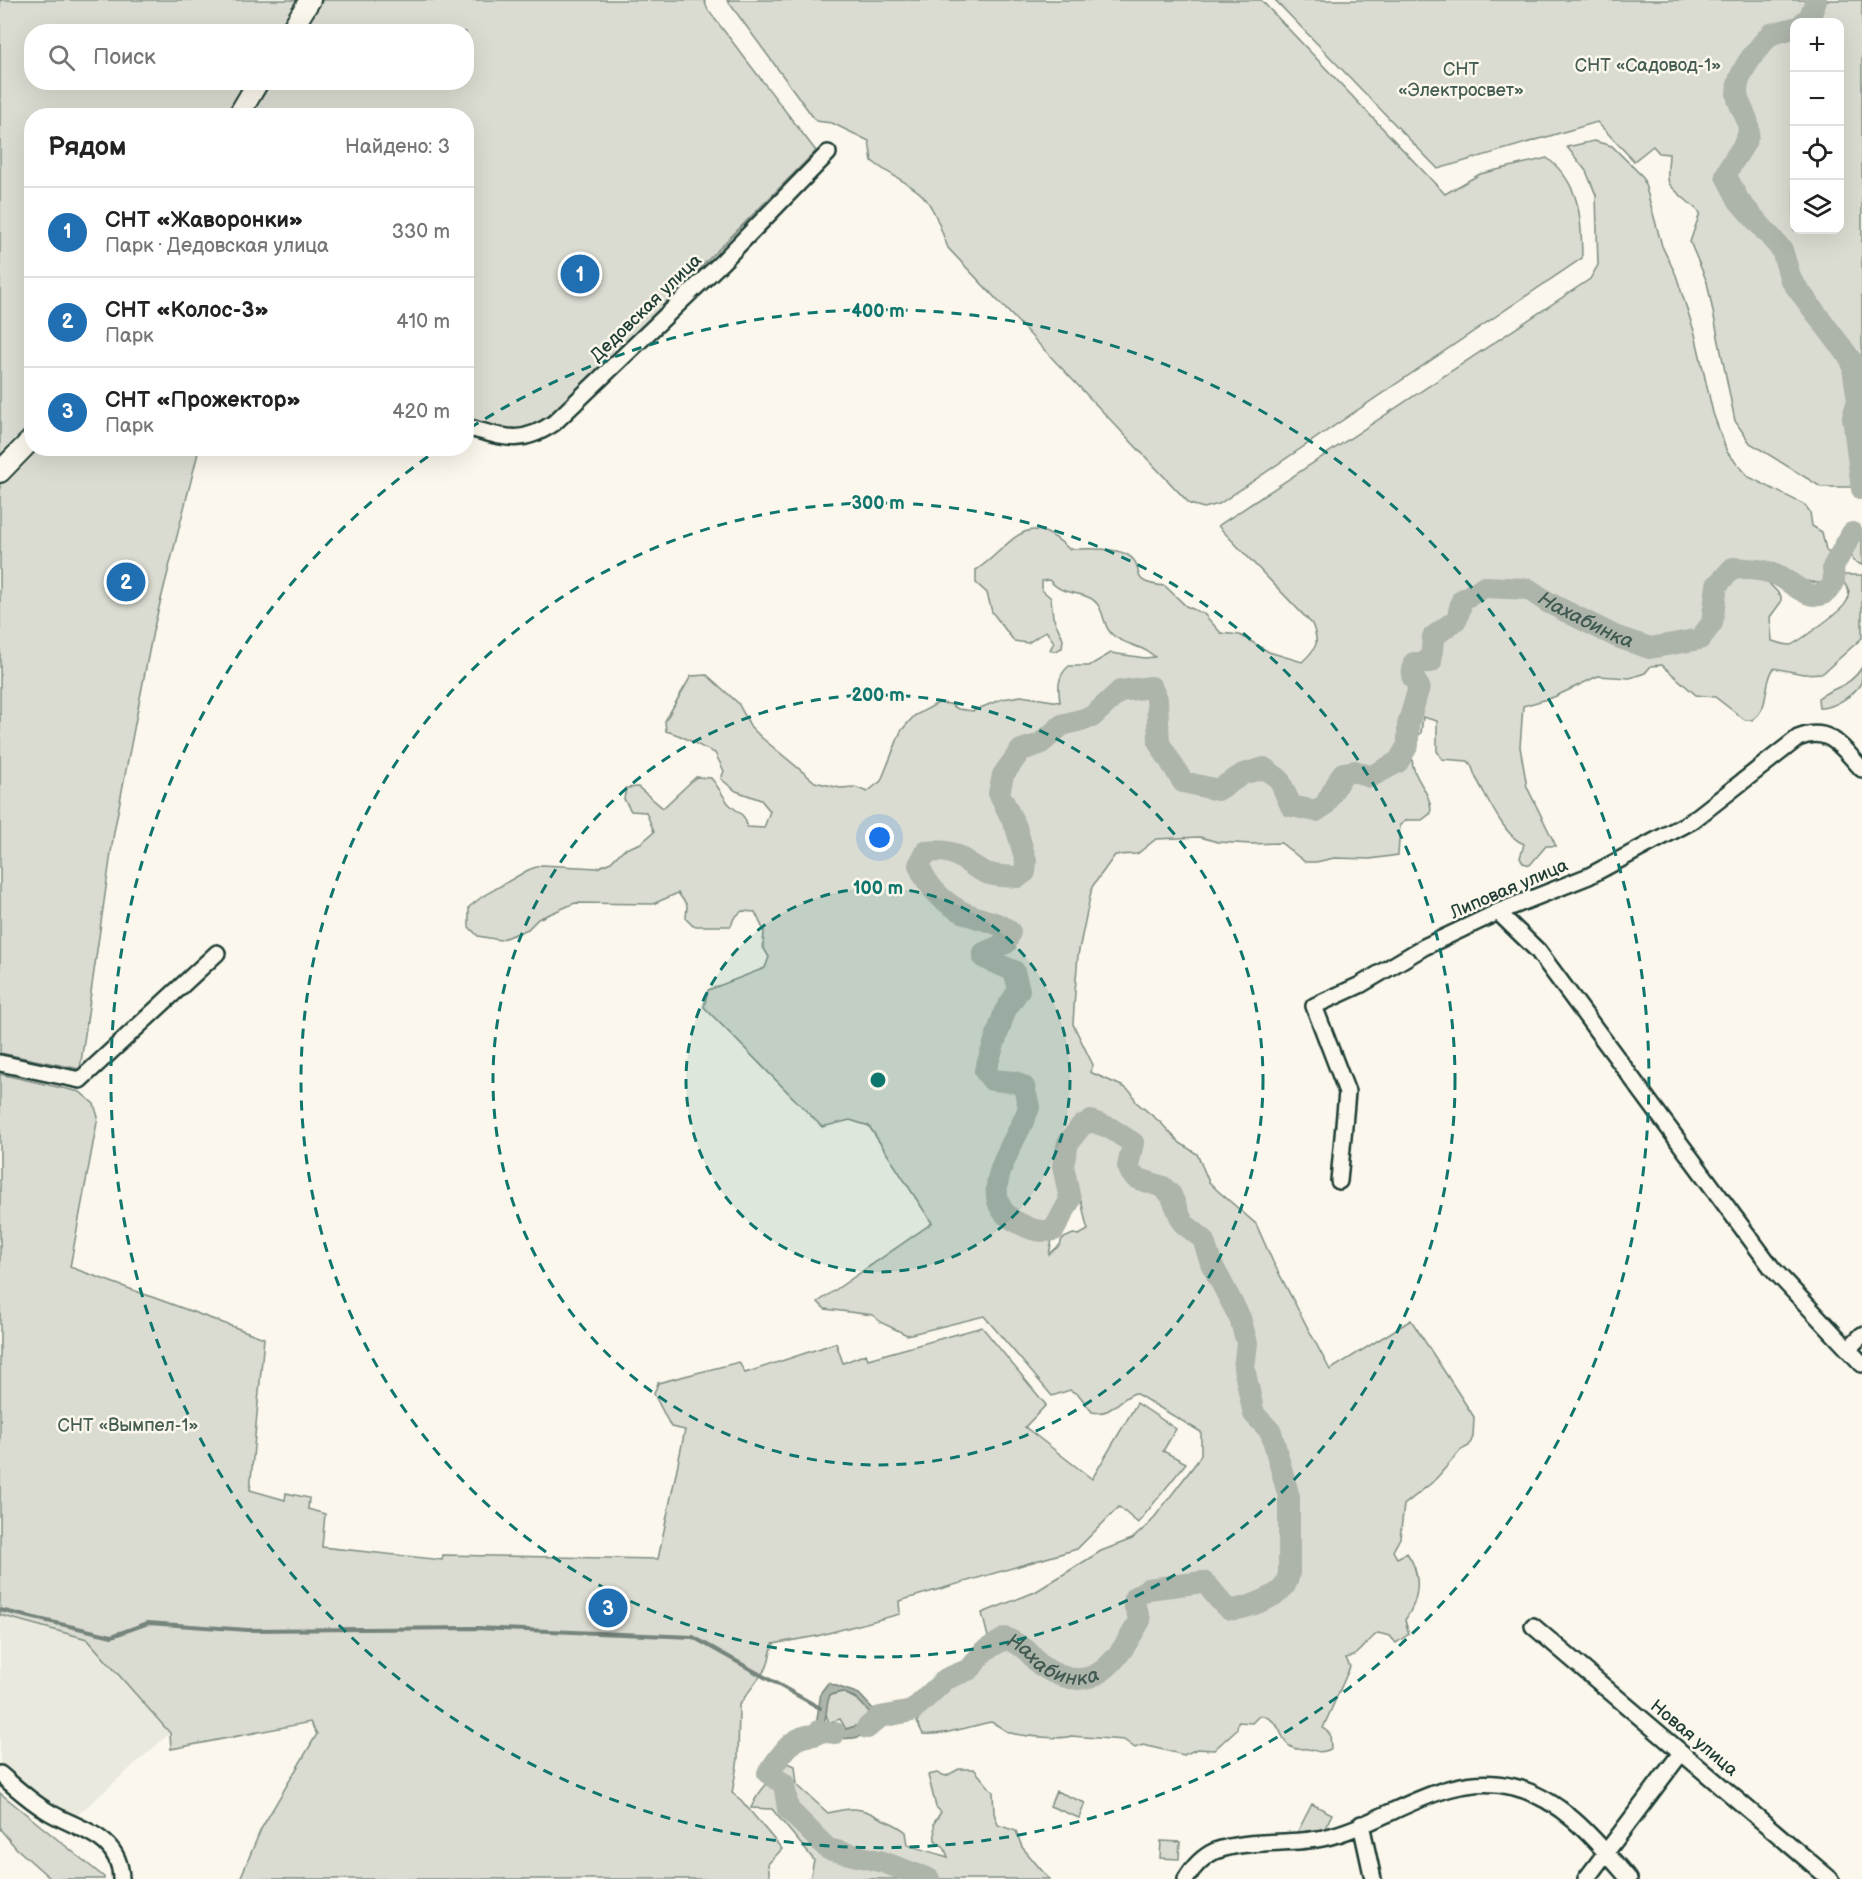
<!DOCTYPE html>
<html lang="ru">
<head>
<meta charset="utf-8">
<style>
  body { margin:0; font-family:"Balsamiq Sans",sans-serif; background:#f6f6f6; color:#222 }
  .controls { position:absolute; right:18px; top:18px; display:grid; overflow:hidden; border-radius:12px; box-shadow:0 6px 24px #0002 }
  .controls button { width:54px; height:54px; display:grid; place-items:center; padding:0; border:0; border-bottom:2px solid #e0e0e0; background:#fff; color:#222; font:30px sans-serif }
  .you { position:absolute; left:880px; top:838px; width:21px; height:21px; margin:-15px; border:4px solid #fff; border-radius:50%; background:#1a73e8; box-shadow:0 0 0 9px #1a73e833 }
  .badge { display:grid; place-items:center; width:39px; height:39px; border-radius:50%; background:#1f6fb2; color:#fff; font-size:20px; font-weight:700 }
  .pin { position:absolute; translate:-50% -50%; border:3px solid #fff; box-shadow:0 2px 6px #0006 }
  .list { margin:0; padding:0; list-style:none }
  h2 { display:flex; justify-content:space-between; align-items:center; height:78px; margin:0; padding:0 24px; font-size:26px }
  h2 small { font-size:20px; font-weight:400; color:#767676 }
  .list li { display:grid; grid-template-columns:39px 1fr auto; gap:18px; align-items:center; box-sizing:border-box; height:90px; padding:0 24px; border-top:2px solid #e0e0e0 }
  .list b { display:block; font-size:22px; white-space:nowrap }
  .list p { margin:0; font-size:20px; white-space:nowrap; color:#767676 }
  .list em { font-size:20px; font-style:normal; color:#767676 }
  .icon { flex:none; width:33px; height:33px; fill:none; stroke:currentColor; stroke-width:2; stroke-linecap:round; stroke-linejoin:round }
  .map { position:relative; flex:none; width:1862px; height:1879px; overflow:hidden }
  .search { position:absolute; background:#fff; box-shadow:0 6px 24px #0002; left:24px; top:24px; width:450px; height:66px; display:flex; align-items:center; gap:15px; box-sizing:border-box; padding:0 21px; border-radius:24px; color:#767676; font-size:22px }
  .panel { position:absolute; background:#fff; box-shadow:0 6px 24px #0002; left:24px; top:108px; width:450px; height:348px; border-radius:24px }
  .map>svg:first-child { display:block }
  .built { fill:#eae9de }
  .green { fill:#dbdcd1; stroke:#7d8c82; stroke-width:1.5; fill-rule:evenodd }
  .water { fill:#adb4aa; stroke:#74847b; stroke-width:1.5; fill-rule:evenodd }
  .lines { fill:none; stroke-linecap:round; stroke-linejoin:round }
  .stream { stroke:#74847b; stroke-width:4 }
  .river { stroke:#adb4aa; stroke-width:22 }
  .minor-casing { stroke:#1f3d34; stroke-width:20 }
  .tertiary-casing { stroke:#1f3d34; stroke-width:24 }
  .minor { stroke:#fbf7ec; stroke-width:15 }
  .tertiary { stroke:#fbf7ec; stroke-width:20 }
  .ring { fill:none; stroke:#0f766e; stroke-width:3; stroke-dasharray:10 8 }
  .labels { text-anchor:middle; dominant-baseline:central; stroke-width:5; stroke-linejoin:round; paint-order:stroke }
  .park-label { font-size:18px; fill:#455d53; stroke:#fbf7ec }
  .street-label { font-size:18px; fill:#1f3d34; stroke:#fbf7ec }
  .water-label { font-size:20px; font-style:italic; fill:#425b52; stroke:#fbf7ec }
  .centre { fill:#0f766e; stroke:#fbf7ec; stroke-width:3 }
  .ring-label { font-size:18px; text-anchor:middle; font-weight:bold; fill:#0f766e; stroke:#fbf7ec; stroke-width:5; stroke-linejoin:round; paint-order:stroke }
</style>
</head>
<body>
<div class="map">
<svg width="1862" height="1879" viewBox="0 0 1862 1879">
  <rect width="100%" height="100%" fill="#fbf7ec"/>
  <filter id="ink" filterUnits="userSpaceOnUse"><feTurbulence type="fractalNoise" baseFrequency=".0167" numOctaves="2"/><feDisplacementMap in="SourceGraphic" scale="12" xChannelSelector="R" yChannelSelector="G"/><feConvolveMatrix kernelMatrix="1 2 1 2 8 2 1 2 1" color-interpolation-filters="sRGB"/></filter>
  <g filter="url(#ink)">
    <path class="built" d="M0,1615L87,1639L170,1733L71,1821L0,1764Z"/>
    <path class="green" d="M0,0H301L281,31L32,32V82L249,83L228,115L32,116L31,426L0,455Z
      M323,0H704L708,10L816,151L572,397L517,439L467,427L466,116H250L271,83L466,82V32L303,31Z
      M727,0H1261L1445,194L1480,174L1547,158C1581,184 1581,218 1582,258L1219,504L1204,508L1190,504L948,248C941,231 936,210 923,196C911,183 887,174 872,161L869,141L832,123L816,121Z
      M1275,0H1862V487H1821L1750,443L1735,421L1707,282L1690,242L1700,213C1693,205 1671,189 1669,183C1666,175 1669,162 1669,154L1659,153L1653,146L1634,161L1597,122L1438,169ZM1794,22H1840V230H1794Z
      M1594,141L1612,146L1643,177L1662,246L1676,275L1695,334L1713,413L1727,452L1749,477L1805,505L1810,512L1812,526L1822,532L1826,550L1841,565L1840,573L1825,584L1785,578L1781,573H1763L1769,583L1781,596V602L1770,617L1772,641C1777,642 1784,645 1790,645C1796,644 1841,611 1845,604C1848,601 1848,595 1849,591L1843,581V575H1862V638L1823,673L1803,674L1774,668C1762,685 1771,708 1752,720H1745L1715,697L1696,695L1662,665L1651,666L1645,673L1630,678L1598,676L1554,697L1523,706L1520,747L1527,787L1556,846H1546L1530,865L1523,863L1520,858L1524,844C1504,837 1487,796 1476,778C1473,772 1473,766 1468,761L1442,759L1437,751V721L1423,717L1421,733L1414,739C1414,745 1412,752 1412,758C1412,779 1432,792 1431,813L1422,820H1407L1400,825L1398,855L1370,859L1334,858L1316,862H1305L1281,843L1251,844L1218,842L1200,837L1156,839L1137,854L1115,855L1092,887L1078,955L1075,992L1073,1024L1093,1065L1090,1072L1124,1087L1132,1093L1136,1102L1160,1122L1180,1143L1197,1154L1209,1182L1217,1190L1256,1224L1273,1262L1330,1370L1411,1320L1474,1417L1473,1437L1469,1446L1461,1450L1434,1481L1404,1505L1400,1538L1393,1551L1397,1558L1407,1553C1422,1574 1420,1599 1405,1620L1409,1634L1396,1643L1390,1636L1378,1633C1365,1642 1362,1655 1346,1658L1350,1667L1323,1728L1330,1734L1331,1749C1321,1753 1318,1752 1308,1749C1304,1748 1297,1750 1293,1748C1277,1741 1286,1722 1260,1715L1252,1723L1238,1722L1237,1729L1214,1750L1197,1749L1184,1755L1143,1745L1135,1748L1124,1740L1071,1736C1062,1740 1018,1736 1008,1732C1002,1729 998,1725 991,1722C970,1726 944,1736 923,1734L917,1722L920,1714L950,1679H970L992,1653L982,1613L1035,1592L1101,1551L1132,1539L1150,1523L1196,1463L1201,1454V1432L1135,1393C1117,1399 1113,1416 1092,1412L1079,1395L1070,1390L1052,1396L984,1316L907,1335L880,1322L873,1315L825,1309L818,1302L932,1223L869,1126L850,1120L822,1127L704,1007L708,990L765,968L769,957L763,947L764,931L755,912L742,911L734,918L731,926H693L686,919L687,905L678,893L653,904L575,903L538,919L528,929L500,940L478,936L469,927V907L483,896L528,870L542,865L597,868L611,862L623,850L641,843L654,832L646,812L631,811L624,799L626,788L638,787L663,808L696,777L711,778C718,786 724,798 729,804C737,812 746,814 747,827L764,828L770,811L761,800L736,791L721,779L724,771L715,753C697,746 684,735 666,731L665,721L691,676L707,675L738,703L751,727L762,738L815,782L840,788L855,787L867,792L881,781L901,731L914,716L938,703L950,704L958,709L973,711L1002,699L1021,696L1060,702C1058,688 1057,676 1069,666H1089L1111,653L1145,658L1155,657C1145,646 1127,646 1114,636C1101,627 1106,606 1090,598C1073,590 1064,596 1049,580L1042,581V590L1051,598L1053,617L1063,639L1062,648L1055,651L1050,650L1054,642L1046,631L1028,643L1014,641L992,612L987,593L976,583V570C1011,548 1024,505 1069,549C1085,549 1112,547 1126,554C1150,567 1122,582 1165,586L1186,606L1204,614L1221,633L1240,635L1269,652L1302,662C1317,648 1320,643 1312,624L1218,526L1590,279L1598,265L1596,195L1586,171L1567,147ZM1064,1190L1077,1191C1084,1203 1083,1216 1088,1230L1079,1235L1073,1234L1062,1239L1060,1245L1049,1254L1052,1240L1046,1232L1054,1230C1062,1220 1064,1202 1064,1190Z
      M34,449H199L153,631L114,832L80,1069L0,1053V481Z
      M1862,536V565L1853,561L1849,546L1852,541Z
      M1862,667C1862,672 1862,679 1861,683C1854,695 1833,709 1819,708L1818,698C1834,687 1851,686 1862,667Z
      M0,1074L80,1092L94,1104L98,1117L70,1267L264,1338L250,1490L285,1500L286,1493L309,1498L308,1509L325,1514L322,1547L442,1560L443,1555L658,1559L685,1430L671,1427L654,1394L658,1383L739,1362L745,1373L836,1343L843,1363L866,1354L868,1359L982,1327L1046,1405L1025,1427L1092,1479L1137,1403L1176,1429L1163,1451L1186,1463L1138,1523L1119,1507L1077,1549L899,1601L900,1614L817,1636L773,1644L767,1667L739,1705L738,1759L732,1793L741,1800L782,1849L768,1864L770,1879H240L261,1829L317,1734L310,1722L171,1749L170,1733L87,1639L0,1615Z
      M842,1692C855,1698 865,1703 873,1716L865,1726L862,1724L846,1729L840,1719L829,1723L824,1709L830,1695Z
      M788,1763L795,1766L797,1785L828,1813C848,1808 860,1806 878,1817C888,1822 897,1824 906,1832L908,1845L948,1857L944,1847L935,1840L934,1823L941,1812L936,1807L928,1775L937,1773L946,1776L959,1769H974L993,1792L994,1813L998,1825L1016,1831L1022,1847L1049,1879H920L922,1870L914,1868L904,1879H810L814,1860L772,1809L751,1808C757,1791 771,1782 780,1766Z
      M1056,1791L1085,1803L1079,1818L1050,1806Z
      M0,1793L104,1877V1879H51L16,1848L0,1829Z
      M1312,1804L1332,1814L1324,1830L1297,1833Z
      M1161,1841L1180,1842L1179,1859L1160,1858Z"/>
    <path class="water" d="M984,1651L992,1653L980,1673L970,1679L954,1675L953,1671L961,1662L972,1661Z
      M828,1683L859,1694L875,1711L883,1709L893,1713C868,1736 856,1745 821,1734L815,1737L806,1735L809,1729L816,1726L821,1692ZM842,1692L856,1698L873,1716L865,1726L862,1724L843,1730H825L823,1726C828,1715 825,1707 830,1695Z"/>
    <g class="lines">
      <path class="stream" d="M0,1610L112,1636L148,1623L248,1630L476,1628L693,1637L820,1708"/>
      <g class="river">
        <path d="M1804,22L1810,17L1816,0"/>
        <path d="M1794,28L1771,34C1757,49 1732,77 1738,99C1742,112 1751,120 1748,135C1744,149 1731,160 1726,176L1739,201L1782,250L1791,280L1852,361L1858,400L1853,417L1862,489"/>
        <path id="s1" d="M867,1728L880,1717L912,1711L946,1679L970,1669L984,1651L1006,1638C1013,1642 1020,1645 1026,1650C1032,1655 1036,1663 1043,1667C1094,1699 1117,1661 1140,1620L1134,1604L1135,1597L1148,1589L1203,1582C1213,1588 1219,1604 1230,1609C1240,1612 1275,1597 1282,1589C1287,1584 1288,1578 1289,1572V1497L1271,1432L1254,1414L1244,1368L1247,1343L1240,1318L1211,1263L1203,1239L1183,1223L1171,1195L1163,1187L1136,1178L1131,1173L1128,1166L1133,1143L1110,1128L1091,1121L1081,1126L1068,1143L1063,1165L1070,1200L1054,1230C1039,1233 1029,1229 1015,1221C971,1196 1019,1139 1029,1107L1024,1087L1015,1082L992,1080L985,1071L1005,1011L1019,990L1014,971L984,958V953L1006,943L1010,932C1001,923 987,921 975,917C950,909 928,890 919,865L926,852C959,848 959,860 984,872C994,877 1007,876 1018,877L1025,872L1026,861L1016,827L999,793L1003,775L1021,750L1040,744L1062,725L1092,717L1120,691L1151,687L1157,699L1159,743L1183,782L1218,790L1243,774L1264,768L1279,779L1291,806L1316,811L1325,805L1343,773L1355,771L1370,777L1398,762L1408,745V725L1419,687L1412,676L1414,663L1431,662L1433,637L1457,619L1462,600L1484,587L1528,589L1549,603L1617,637L1650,648L1700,639L1712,623L1717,585L1733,568C1746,569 1763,569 1775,574C1793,581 1817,613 1834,582L1833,567L1852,533"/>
        <path d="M835,1733L819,1731L815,1735C791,1735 781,1756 768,1773L784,1784L788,1809L828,1849L883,1862L929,1879"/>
      </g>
      <g class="minor-casing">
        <path id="minor" d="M466,427C503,437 520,446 554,423L722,262L828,153
          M1498,912L1538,951L1772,1268L1862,1364
          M0,1063L80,1080L217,953
          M1339,1181L1347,1092L1314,1006L1360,985L1424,947L1498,912L1589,876L1692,821L1798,738C1830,725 1842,748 1862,769
          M1848,1349L1862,1335
          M1533,1626L1830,1879
          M0,1774C14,1786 28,1799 44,1809C75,1830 120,1833 121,1879
          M1361,1824L1373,1879
          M1186,1879C1193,1867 1202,1857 1215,1851C1248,1839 1288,1845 1323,1838C1387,1824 1444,1769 1514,1787C1563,1799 1597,1842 1629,1879
          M1586,1879L1681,1753"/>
      </g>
      <g class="tertiary-casing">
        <path id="tertiary" d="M290,32L310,0
          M238,116L258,82
          M0,472L32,439"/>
      </g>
      <use href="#minor" class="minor"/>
      <use href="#tertiary" class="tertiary"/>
    </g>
  </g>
  <circle cx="878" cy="1080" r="192" fill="#0f766e" fill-opacity=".12"/>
  <g class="ring">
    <circle cx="878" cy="1080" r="192"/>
    <circle cx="878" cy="1080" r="385"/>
    <circle cx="878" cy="1080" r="577"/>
    <path d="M470 428A769 769 0 1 1 437 450"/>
  </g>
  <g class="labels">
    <g class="park-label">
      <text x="1648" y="65">СНТ «Садовод-1»</text>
      <text x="1461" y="69">СНТ<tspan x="1461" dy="21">«Электросвет»</tspan></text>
      <text x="128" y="1425">СНТ «Вымпел-1»</text>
    </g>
    <g class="street-label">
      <text transform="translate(646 308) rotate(-44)">Дедовская улица</text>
      <text transform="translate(1509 889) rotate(-23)">Липовая улица</text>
      <text transform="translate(1694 1738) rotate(40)">Новая улица</text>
    </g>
    <g class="water-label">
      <text stroke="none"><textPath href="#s1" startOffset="2856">Нахабинка</textPath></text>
      <text stroke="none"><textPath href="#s1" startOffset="225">Нахабинка</textPath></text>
    </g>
  </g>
  <circle cx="878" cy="1080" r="9" class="centre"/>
  <g class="ring-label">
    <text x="878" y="317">400 m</text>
    <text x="878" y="509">300 m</text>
    <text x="878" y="701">200 m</text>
    <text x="878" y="894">100 m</text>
  </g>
</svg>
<div class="controls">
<button>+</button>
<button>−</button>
<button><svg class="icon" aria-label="locate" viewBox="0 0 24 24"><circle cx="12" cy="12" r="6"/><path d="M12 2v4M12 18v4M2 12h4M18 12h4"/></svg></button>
<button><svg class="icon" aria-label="layers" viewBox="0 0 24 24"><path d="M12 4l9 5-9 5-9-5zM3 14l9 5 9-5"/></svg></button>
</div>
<div class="you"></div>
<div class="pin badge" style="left:580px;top:274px">1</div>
<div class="pin badge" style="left:126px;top:582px">2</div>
<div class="pin badge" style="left:608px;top:1608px">3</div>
<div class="search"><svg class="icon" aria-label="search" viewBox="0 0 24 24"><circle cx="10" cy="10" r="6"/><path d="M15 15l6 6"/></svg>Поиск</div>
<section class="panel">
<h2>Рядом<small>Найдено: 3</small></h2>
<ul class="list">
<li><span class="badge">1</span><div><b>СНТ «Жаворонки»</b><p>Парк · Дедовская улица</p></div><em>330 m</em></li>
<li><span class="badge">2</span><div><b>СНТ «Колос-3»</b><p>Парк</p></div><em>410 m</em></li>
<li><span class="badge">3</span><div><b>СНТ «Прожектор»</b><p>Парк</p></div><em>420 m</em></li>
</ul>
</section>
</div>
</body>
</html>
